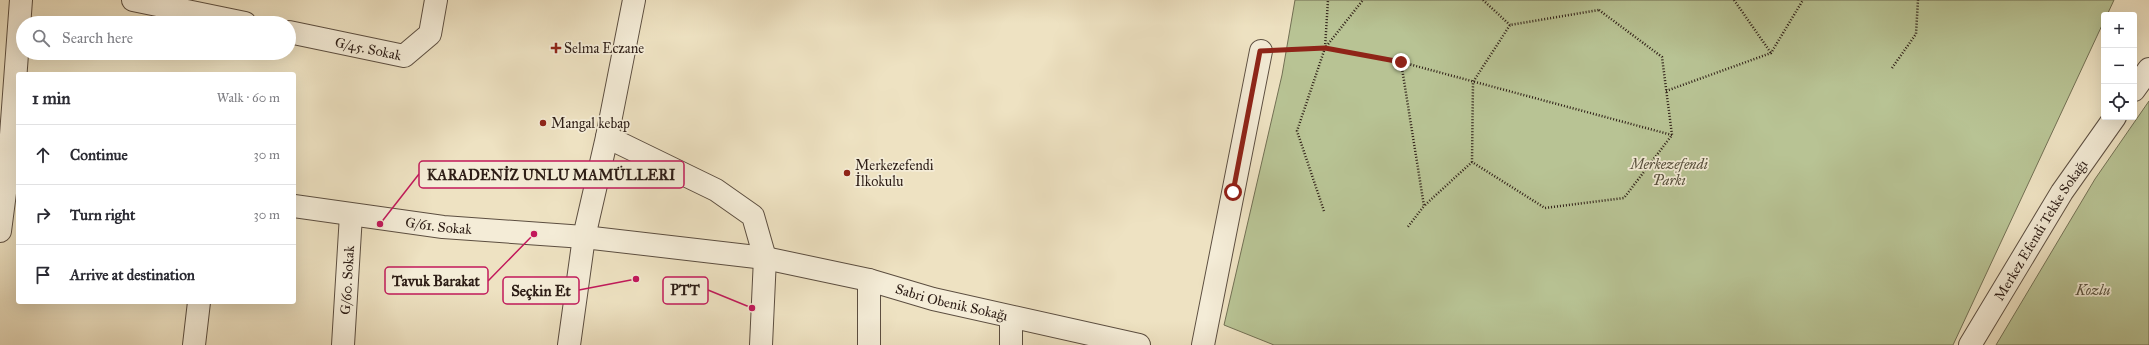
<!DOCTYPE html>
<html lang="en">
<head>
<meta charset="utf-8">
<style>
  body { margin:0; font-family:"IM FELL Great Primer",serif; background:#f2f2f3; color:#2b2b33 }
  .controls { position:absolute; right:12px; top:12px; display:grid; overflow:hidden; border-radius:4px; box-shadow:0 4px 16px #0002 }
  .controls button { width:36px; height:36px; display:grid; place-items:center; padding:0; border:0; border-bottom:1px solid #e1e1e2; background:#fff; color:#2b2b33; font:20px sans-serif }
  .stop { position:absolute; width:12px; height:12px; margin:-9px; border:3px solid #8f2418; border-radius:50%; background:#fff }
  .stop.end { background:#8f2418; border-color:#fff; box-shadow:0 1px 4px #0008 }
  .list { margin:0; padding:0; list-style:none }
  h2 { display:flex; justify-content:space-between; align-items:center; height:52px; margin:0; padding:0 16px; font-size:17px }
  h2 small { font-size:13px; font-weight:400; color:#7c7c81 }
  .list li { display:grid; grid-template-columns:26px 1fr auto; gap:12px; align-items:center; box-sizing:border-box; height:60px; padding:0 16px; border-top:1px solid #e1e1e2 }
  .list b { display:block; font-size:15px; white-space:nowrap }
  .list em { font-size:13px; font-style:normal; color:#7c7c81 }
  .icon { flex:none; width:22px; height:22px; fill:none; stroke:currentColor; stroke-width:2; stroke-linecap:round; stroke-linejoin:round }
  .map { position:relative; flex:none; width:2149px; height:345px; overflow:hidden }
  .search { position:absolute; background:#fff; box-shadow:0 4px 16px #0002; left:16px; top:16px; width:280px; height:44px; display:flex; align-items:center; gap:10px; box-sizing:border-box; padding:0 14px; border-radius:22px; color:#7c7c81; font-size:15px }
  .panel { position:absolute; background:#fff; box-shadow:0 4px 16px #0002; left:16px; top:72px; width:280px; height:232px; border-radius:4px }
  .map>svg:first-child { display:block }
  .green { fill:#b8c394; stroke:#727054 }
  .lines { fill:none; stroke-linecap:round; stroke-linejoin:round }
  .street-casing { stroke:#5c4e40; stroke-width:24 }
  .path { stroke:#2c1c15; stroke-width:2.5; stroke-dasharray:1 2; stroke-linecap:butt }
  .street { stroke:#f4ecd7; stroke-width:22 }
  .route { stroke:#8f2418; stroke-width:5 }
  .poi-dot { fill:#8f2418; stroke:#f4ecd7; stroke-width:1.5 }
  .labels { text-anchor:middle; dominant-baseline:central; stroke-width:3.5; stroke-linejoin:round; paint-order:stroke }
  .street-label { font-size:14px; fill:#2c1c15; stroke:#f4ecd7 }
  .poi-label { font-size:14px; fill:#2c1c15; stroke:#f4ecd7; text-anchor:start }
  .park-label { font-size:14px; font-style:italic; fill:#564e3b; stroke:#f4ecd7 }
  .leader { fill:none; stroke:#c2185b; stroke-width:1.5 }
  .callout-dot { fill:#c2185b; stroke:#f4ecd7; stroke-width:1.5 }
  .callout { fill:#f4ecd7; stroke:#c2185b; stroke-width:1.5 }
  .callout-label { font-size:15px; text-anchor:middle; font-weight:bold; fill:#2c1c15 }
</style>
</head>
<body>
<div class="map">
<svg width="2149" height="345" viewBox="0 0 2149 345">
  <rect width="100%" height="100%" fill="#eee2c2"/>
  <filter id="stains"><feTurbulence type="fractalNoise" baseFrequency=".005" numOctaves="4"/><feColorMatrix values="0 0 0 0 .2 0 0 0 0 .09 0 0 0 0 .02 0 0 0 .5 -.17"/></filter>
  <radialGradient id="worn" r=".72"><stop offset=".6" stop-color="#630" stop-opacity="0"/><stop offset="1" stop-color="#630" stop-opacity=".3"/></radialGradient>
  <path class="green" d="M1295,0H2114L2107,15H2104V21L1953,345H1274L1224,325L1282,75Z
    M2149,101V345H1996L2095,179Z"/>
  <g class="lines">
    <g class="street-casing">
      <g id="street">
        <path d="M133,0L245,23"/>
        <path id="s1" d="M289,32L404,56L430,34L436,0"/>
        <path d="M2134,90L2149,69"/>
        <path d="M607,137L716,190L753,216L765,258L761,345"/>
        <path id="s2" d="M294,206L443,227L584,237L765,258L869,280L933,299L1139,345"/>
        <path d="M0,231L9,162L21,0"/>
        <path d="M869,280V345"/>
        <path d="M1011,317V345"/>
        <path d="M194,345L199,302"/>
        <path id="s3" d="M343,345L351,215"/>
        <path d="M569,345L584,237L607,137L634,0"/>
        <path d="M1203,345L1261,51"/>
        <path id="s4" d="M1970,345L2062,192L2115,117"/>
      </g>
    </g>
    <path class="path" d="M1483,0L1510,25
      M1734,0L1771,53
      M1599,10L1662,57L1672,135L1624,198L1545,208L1472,162L1473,82L1510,25Z
      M1325,48L1401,62L1672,135
      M1287,50L1325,48L1328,0
      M1401,62L1424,206L1407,228
      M1892,68L1916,34L1918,0
      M1666,91L1771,53L1803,0
      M1425,205L1472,162
      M1324,211L1297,131L1325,48L1363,0"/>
    <use href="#street" class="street"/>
  </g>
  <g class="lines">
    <path class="route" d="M1233,192L1260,51L1325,48L1401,62"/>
  </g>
  <g class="poi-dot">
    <path d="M554 42h4v4h4v4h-4v4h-4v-4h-4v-4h4z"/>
    <circle cx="543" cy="123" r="4"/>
    <circle cx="847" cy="173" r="4"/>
  </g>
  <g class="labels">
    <g class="street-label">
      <text stroke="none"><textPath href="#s1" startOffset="81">G/45. Sokak</textPath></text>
      <text stroke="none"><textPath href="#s2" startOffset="146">G/61. Sokak</textPath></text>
      <text stroke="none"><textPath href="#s4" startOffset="135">Merkez Efendi Tekke Sokağı</textPath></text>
      <text stroke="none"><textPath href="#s3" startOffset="65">G/60. Sokak</textPath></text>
      <text stroke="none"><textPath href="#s2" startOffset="666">Sabri Obenik Sokağı</textPath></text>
    </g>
    <g class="poi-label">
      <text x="564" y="48">Selma Eczane</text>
      <text x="551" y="123">Mangal kebap</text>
      <text x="855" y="165">Merkezefendi<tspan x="855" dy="16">İlkokulu</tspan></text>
    </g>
    <g class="park-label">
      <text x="1669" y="164">Merkezefendi<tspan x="1669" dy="16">Parkı</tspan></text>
      <text x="2093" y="290">Kozlu</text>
    </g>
  </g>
  <path class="leader" d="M380 224L419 174M534 234L488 281M752 308L708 290M636 279L579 290"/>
  <g class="callout-dot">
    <circle cx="380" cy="224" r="4"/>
    <circle cx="534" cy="234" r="4"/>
    <circle cx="752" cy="308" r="4"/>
    <circle cx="636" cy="279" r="4"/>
  </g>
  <g class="callout">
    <rect x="419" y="161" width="265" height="27" rx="4"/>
    <rect x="385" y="267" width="103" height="27" rx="4"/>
    <rect x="663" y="277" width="45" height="27" rx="4"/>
    <rect x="503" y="277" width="76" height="27" rx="4"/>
  </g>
  <g class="callout-label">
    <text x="551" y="180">KARADENİZ UNLU MAMÜLLERI</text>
    <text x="436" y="286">Tavuk Barakat</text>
    <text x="685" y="295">PTT</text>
    <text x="541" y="296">Seçkin Et</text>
  </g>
  <rect width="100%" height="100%" filter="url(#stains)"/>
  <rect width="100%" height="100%" fill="url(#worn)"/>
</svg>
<div class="controls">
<button>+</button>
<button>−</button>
<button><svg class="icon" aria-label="locate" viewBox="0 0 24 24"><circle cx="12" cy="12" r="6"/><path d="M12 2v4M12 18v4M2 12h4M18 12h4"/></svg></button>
</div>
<div class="stop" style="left:1233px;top:192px"></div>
<div class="stop end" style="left:1401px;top:62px"></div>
<div class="search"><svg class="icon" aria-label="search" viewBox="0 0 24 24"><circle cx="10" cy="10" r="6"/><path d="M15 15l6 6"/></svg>Search here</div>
<section class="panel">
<h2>1 min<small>Walk · 60 m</small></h2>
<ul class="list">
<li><svg class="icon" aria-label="ahead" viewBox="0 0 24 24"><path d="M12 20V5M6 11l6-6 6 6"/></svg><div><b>Continue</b></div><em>30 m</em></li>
<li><svg class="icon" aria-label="right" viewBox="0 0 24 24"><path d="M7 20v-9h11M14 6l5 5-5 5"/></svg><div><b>Turn right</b></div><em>30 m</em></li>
<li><svg class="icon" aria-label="arrive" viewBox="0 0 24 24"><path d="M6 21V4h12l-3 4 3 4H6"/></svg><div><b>Arrive at destination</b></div></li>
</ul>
</section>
</div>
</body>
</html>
